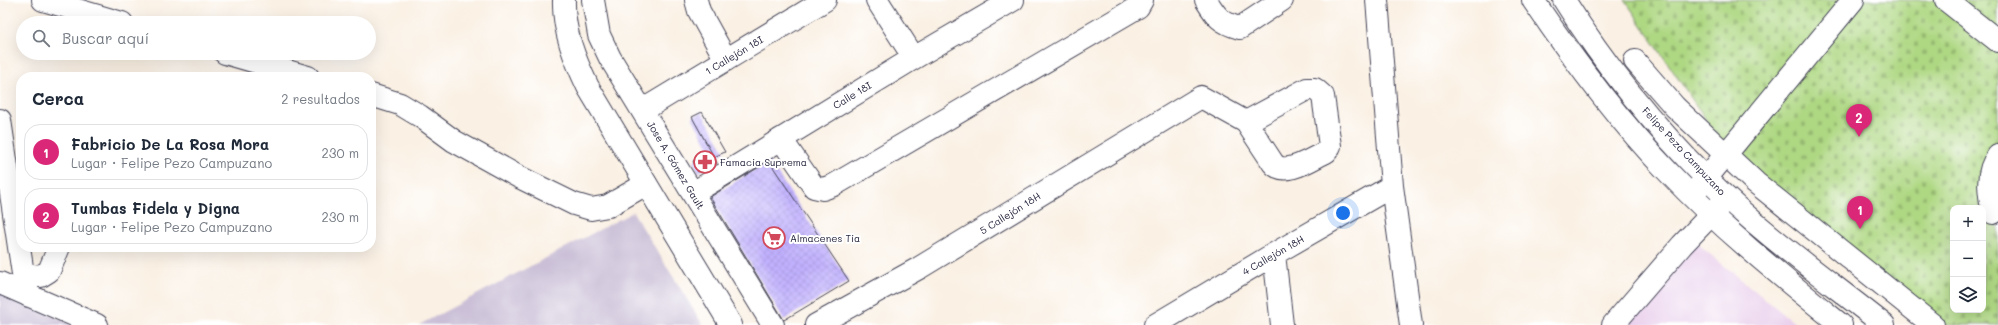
<!DOCTYPE html>
<html lang="es">
<head>
<meta charset="utf-8">
<style>
  body { margin:0; font-family:Mali,sans-serif; background:#f6f6f7; color:#1f2937 }
  .controls { position:absolute; right:12px; bottom:12px; display:grid; overflow:hidden; border-radius:8px; box-shadow:0 4px 16px #0002 }
  .controls button { width:36px; height:36px; display:grid; place-items:center; padding:0; border:0; border-bottom:1px solid #e0e1e3; background:#fff; color:#1f2937; font:20px sans-serif }
  .you { position:absolute; left:1343px; top:213px; width:14px; height:14px; margin:-10px; border:3px solid #fff; border-radius:50%; background:#1a73e8; box-shadow:0 0 0 6px #1a73e833 }
  .badge { display:grid; place-items:center; width:26px; height:26px; border-radius:50%; background:#db2777; color:#fff; font-size:13px; font-weight:700 }
  .pin { position:absolute; translate:-50% -33px; filter:drop-shadow(0 1px 2px #0008) }
  .pin::after { content:''; position:absolute; top:21px; width:14px; height:12px; background:inherit; clip-path:polygon(0 0,100% 0,50% 100%) }
  .list { margin:0; padding:0; list-style:none }
  h2 { display:flex; justify-content:space-between; align-items:center; height:52px; margin:0; padding:0 16px; font-size:17px }
  h2 small { font-size:13px; font-weight:400; color:#747a83 }
  .list li { display:grid; grid-template-columns:26px 1fr auto; gap:12px; align-items:center; box-sizing:border-box; height:56px; margin:0 8px 8px; padding:0 8px; border:1px solid #e0e1e3; border-radius:16px }
  .list b { display:block; font-size:15px; white-space:nowrap }
  .list p { margin:0; font-size:13px; white-space:nowrap; color:#747a83 }
  .list em { font-size:13px; font-style:normal; color:#747a83 }
  .icon { flex:none; width:22px; height:22px; fill:none; stroke:currentColor; stroke-width:2; stroke-linecap:round; stroke-linejoin:round }
  .map { position:relative; flex:none; width:1998px; height:325px; overflow:hidden }
  .search { position:absolute; background:#fff; box-shadow:0 4px 16px #0002; left:16px; top:16px; width:360px; height:44px; display:flex; align-items:center; gap:10px; box-sizing:border-box; padding:0 14px; border-radius:22px; color:#747a83; font-size:15px }
  .panel { position:absolute; background:#fff; box-shadow:0 4px 16px #0002; left:16px; top:72px; width:360px; height:180px; border-radius:16px }
  .map>svg:first-child { display:block }
  .built { fill:#ead1ed }
  .industrial { fill:#cabfd7 }
  .cemetery { fill:url(#cemetery-stones); stroke:#687d5f; fill-rule:evenodd }
  .building { fill:url(#building-cross-hatch) }
  .lines { fill:none; stroke-linecap:round; stroke-linejoin:round }
  .minor-casing { stroke:#424154; stroke-width:24 }
  .major-casing { stroke:#424154; stroke-width:24 }
  .minor { stroke:#fff; stroke-width:22 }
  .major { stroke:#fff; stroke-width:22 }
  .labels { text-anchor:middle; dominant-baseline:central; stroke-width:4; stroke-linejoin:round; paint-order:stroke }
  .street-label { font-size:10px; fill:#22223b; stroke:#fff }
  .poi-label { font-size:10px; fill:#22223b; stroke:#fff; text-anchor:start }
</style>
</head>
<body>
<div class="map">
<svg width="1998" height="325" viewBox="0 0 1998 325">
  <defs>
    <pattern id="cemetery-stones" width="16" height="16" patternUnits="userSpaceOnUse"><rect width="16" height="16" fill="#afd883"/><path d="M2 7V4a2 2 0 0 1 4 0v3zM10 15v-3a2 2 0 0 1 4 0v3z" fill="#96b972"/></pattern>
    <pattern id="building-cross-hatch" width="8" height="8" patternUnits="userSpaceOnUse"><rect width="8" height="8" fill="#c1b1fe"/><path d="M0 0l8 8M0 8l8-8" fill="none" stroke="#a698db"/></pattern>
  </defs>
  <rect width="100%" height="100%" fill="#fff"/>
  <filter id="ink" filterUnits="userSpaceOnUse"><feTurbulence type="fractalNoise" baseFrequency=".025" numOctaves="2"/><feDisplacementMap in="SourceGraphic" scale="8" xChannelSelector="R" yChannelSelector="G"/><feConvolveMatrix kernelMatrix="1 2 1 2 8 2 1 2 1" color-interpolation-filters="sRGB"/></filter>
  <filter id="wash" filterUnits="userSpaceOnUse"><feTurbulence type="fractalNoise" baseFrequency=".012" numOctaves="4" result="noise"/><feDisplacementMap in="SourceGraphic" scale="16" xChannelSelector="R" yChannelSelector="G"/><feGaussianBlur stdDeviation="0.9" result="paint"/><feColorMatrix in="noise" values="0 0 0 0 0 0 0 0 0 0 0 0 0 0 0 0 0 1.4 0 .05"/><feComposite in="paint" operator="in"/></filter>
  <g filter="url(#wash)">
    <rect width="100%" height="100%" fill="#faf0e3"/>
    <path class="built" d="M1694,240L1706,251L1797,325H1615Z"/>
    <path class="industrial" d="M633,212L703,325H419Z
      M0,292L74,325H0Z"/>
    <path class="cemetery" d="M1625,0H1998V325H1923L1756,194ZM1953,208H1983V310H1953Z"/>
    <g id="blocks">
      <path class="building" d="M702,112L725,152L714,157L692,117Z
        M711,152L717,163L698,172L693,161Z
        M769,161L849,281L784,320L710,197Z"/>
    </g>
  </g>
  <g filter="url(#ink)">
    <use href="#blocks" fill-opacity="0" stroke="#424154" stroke-width="1"/>
    <g class="lines">
      <g class="minor-casing">
        <path id="minor" d="M43,0L122,23
          M696,0L699,11L726,60
          M877,0L914,58
          M1206,0C1216,16 1220,23 1240,28L1282,0
          M1377,0L1392,186L1411,325
          M1946,0L1998,41
          M225,53L308,77
          M1635,61L1675,107L1756,183L1933,325
          M371,95L400,104L420,116L454,141L519,177L574,204L591,209L608,206L646,184
          M643,110L825,0
          M0,120L23,274L29,296
          M781,139L814,187L823,189L834,185L1138,7L1142,0
          M693,193L914,58L1013,0
          M1694,193L1853,0
          M1993,213C1989,194 1985,172 1998,156
          M1274,254L1282,325
          M23,274L41,276L49,271L59,247
          M0,283L97,325
          M816,325L919,268L1201,97L1246,122L1273,163C1285,178 1312,158 1326,152L1330,146L1323,96L1315,89H1307L1246,122
          M1155,325L1274,254L1392,186
          M1613,325L1682,245L1724,201"/>
      </g>
      <g class="major-casing">
        <path id="major" d="M564,0C563,31 575,60 588,87L731,325
          M593,0L599,35L610,58L773,325
          M1533,0C1574,61 1618,120 1669,173C1722,229 1782,277 1841,325
          M1564,0C1604,64 1653,125 1707,179C1761,233 1825,278 1884,325"/>
      </g>
      <use href="#minor" class="minor"/>
      <use href="#major" class="major"/>
    </g>
  </g>
  <defs>
    <g id="pharmacy-ring" transform="scale(1.15)"><circle r="9.5" fill="#fff" stroke="#d1495b" stroke-width="1.5"/><path d="M-2-6h4v4h4v4h-4v4h-4v-4h-4v-4h4Z" fill="#d1495b"/></g>
    <g id="supermarket-ring" transform="scale(1.15)"><circle r="9.5" fill="#fff" stroke="#d1495b" stroke-width="1.5"/><path d="M-6-5.5h2.5l.6 2H6L4.5 2H-2.5L-4.4-4H-6ZM-1.5 3.2a1.3 1.3 0 1 0 .1 0ZM3 3.2a1.3 1.3 0 1 0 .1 0Z" fill="#d1495b"/></g>
  </defs>
  <g fill-rule="evenodd">
    <use href="#pharmacy-ring" x="705" y="162"/>
    <use href="#supermarket-ring" x="774" y="238"/>
  </g>
  <g class="labels">
    <g class="street-label">
      <text transform="translate(734 55) rotate(-31)">1 Callejón 18I</text>
      <text transform="translate(852 95) rotate(-31)">Calle 18I</text>
      <text transform="translate(1684 151) rotate(47)">Felipe Pezo Campuzano</text>
      <text transform="translate(676 165) rotate(59)">Jose A. Gómez Gault</text>
      <text transform="translate(1010 213) rotate(-32)">5 Callejón 18H</text>
      <text transform="translate(1273 255) rotate(-30)">4 Callejón 18H</text>
    </g>
    <g class="poi-label">
      <text x="720" y="162">Famacia Suprema</text>
      <text x="790" y="238">Almacenes Tia</text>
    </g>
  </g>
</svg>
<div class="controls">
<button>+</button>
<button>−</button>
<button><svg class="icon" aria-label="layers" viewBox="0 0 24 24"><path d="M12 4l9 5-9 5-9-5zM3 14l9 5 9-5"/></svg></button>
</div>
<div class="you"></div>
<div class="pin badge" style="left:1860px;top:229px">1</div>
<div class="pin badge" style="left:1859px;top:137px">2</div>
<div class="search"><svg class="icon" aria-label="search" viewBox="0 0 24 24"><circle cx="10" cy="10" r="6"/><path d="M15 15l6 6"/></svg>Buscar aquí</div>
<section class="panel">
<h2>Cerca<small>2 resultados</small></h2>
<ul class="list">
<li><span class="badge">1</span><div><b>Fabricio De La Rosa Mora</b><p>Lugar · Felipe Pezo Campuzano</p></div><em>230 m</em></li>
<li><span class="badge">2</span><div><b>Tumbas Fidela y Digna</b><p>Lugar · Felipe Pezo Campuzano</p></div><em>230 m</em></li>
</ul>
</section>
</div>
</body>
</html>
